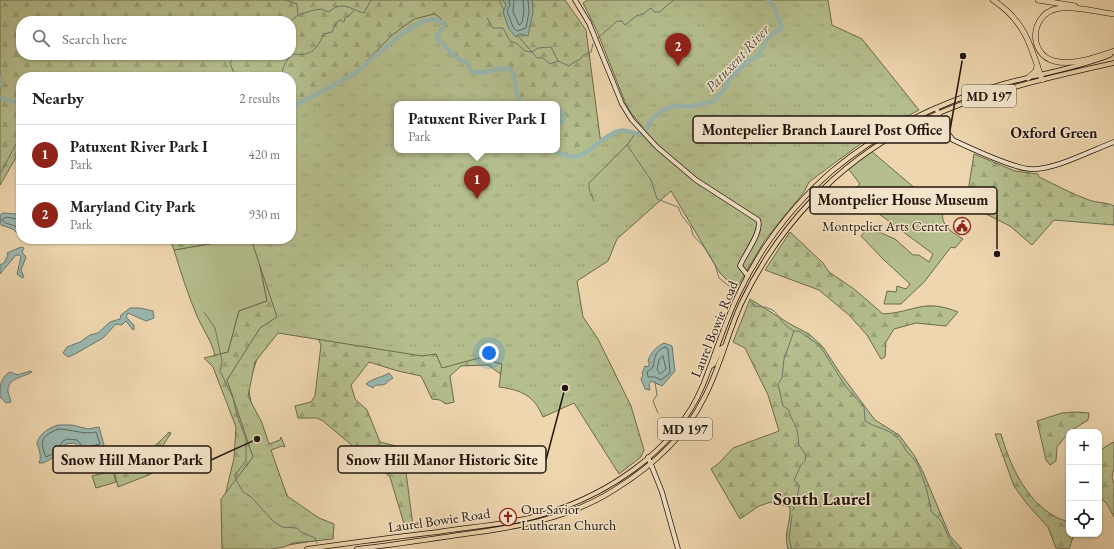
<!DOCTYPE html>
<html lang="en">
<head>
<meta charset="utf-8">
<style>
  body { margin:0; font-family:"EB Garamond",serif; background:#f2f2f2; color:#202124 }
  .controls { position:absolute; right:12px; bottom:12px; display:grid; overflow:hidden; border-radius:8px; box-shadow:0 1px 3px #0004 }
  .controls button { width:36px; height:36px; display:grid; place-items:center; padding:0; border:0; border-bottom:1px solid #e0e0e0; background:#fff; color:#202124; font:20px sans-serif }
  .you { position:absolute; left:489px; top:353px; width:14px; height:14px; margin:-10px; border:3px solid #fff; border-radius:50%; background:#1a73e8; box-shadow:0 0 0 6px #1a73e833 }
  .badge { display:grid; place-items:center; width:26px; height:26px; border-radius:50%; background:#8f2418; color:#fff; font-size:13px; font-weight:700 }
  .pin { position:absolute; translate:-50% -33px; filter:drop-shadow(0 1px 2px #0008) }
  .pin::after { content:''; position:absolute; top:21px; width:14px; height:12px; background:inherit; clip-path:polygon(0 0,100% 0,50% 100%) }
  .popup { position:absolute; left:394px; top:101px; width:166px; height:52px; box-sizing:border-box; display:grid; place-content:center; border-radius:8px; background:#fff; filter:drop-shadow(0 1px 3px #0005); font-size:13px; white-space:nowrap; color:#757577 }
  .popup b { font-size:15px; color:#202124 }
  .popup::after { content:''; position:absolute; left:50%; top:100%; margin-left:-8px; border:8px solid transparent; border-top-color:#fff }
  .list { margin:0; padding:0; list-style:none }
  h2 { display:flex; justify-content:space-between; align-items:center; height:52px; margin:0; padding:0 16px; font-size:17px }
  h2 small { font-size:13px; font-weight:400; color:#757577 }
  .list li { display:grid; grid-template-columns:26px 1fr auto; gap:12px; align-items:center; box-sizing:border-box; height:60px; padding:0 16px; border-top:1px solid #e0e0e0 }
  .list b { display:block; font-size:15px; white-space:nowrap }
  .list p { margin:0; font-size:13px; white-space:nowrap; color:#757577 }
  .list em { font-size:13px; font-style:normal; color:#757577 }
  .icon { flex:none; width:22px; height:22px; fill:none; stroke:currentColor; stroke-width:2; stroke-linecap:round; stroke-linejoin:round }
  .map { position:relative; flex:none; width:1114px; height:549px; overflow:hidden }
  .search { position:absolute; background:#fff; box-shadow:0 1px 3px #0004; left:16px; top:16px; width:280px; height:44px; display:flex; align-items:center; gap:10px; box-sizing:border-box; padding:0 14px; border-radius:16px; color:#757577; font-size:15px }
  .panel { position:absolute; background:#fff; box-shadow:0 1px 3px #0004; left:16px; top:72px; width:280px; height:172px; border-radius:16px }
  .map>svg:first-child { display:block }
  .green { fill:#b5be8d; stroke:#6c6a4e }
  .forest { fill:url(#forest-firs); stroke:#6c6a4e; fill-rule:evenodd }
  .park { fill:url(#park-tufts); stroke:#6c6a4e }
  .water { fill:#9ab8b0; stroke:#6a776f }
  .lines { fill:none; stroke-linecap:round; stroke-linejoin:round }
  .shore { stroke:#5e675f; stroke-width:1 }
  .stream { stroke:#6a776f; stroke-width:1 }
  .river { stroke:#9ab8b0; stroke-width:4.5 }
  .secondary-casing { stroke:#22160e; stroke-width:5.5 }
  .primary-casing { stroke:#22160e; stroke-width:5.5 }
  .highway-casing { stroke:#22160e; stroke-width:6 }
  .secondary { stroke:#f4e4ca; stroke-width:4 }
  .primary { stroke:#eed6ae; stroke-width:4 }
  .highway { stroke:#eed6ae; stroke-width:5 }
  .labels { text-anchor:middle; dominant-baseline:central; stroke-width:3; stroke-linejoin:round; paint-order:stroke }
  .shield { fill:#f4e4ca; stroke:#615446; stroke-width:1 }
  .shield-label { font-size:13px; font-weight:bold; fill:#22160e }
  .poi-label { font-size:14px; fill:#22160e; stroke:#f4e4ca; text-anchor:end }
  .street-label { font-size:14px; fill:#22160e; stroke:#f4e4ca }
  .water-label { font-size:15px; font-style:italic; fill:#4c4f47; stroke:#f4e4ca }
  .neighbourhood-label { font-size:15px; font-weight:bold; fill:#22160e; stroke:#f4e4ca }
  .district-label { font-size:18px; font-weight:bold; fill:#22160e; stroke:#f4e4ca }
  .leader { fill:none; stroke:#22160e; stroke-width:1.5 }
  .callout-dot { fill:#22160e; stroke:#f4e4ca; stroke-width:1.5 }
  .callout { fill:#f4e4ca; stroke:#22160e; stroke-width:1.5 }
  .callout-label { font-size:15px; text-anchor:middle; font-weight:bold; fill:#22160e }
</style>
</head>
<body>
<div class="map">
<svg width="1114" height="549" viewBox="0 0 1114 549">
  <defs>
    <pattern id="forest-firs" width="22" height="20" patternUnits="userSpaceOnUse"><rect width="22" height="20" fill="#b5be8d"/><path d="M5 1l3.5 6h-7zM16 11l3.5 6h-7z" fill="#9ba378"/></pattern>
    <pattern id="park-tufts" width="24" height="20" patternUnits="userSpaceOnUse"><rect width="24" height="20" fill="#b5be8d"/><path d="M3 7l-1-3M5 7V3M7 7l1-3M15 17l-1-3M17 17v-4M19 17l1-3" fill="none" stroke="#9ba378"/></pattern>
  </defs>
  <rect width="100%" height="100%" fill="#eed6ae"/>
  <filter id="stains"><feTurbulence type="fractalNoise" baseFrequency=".005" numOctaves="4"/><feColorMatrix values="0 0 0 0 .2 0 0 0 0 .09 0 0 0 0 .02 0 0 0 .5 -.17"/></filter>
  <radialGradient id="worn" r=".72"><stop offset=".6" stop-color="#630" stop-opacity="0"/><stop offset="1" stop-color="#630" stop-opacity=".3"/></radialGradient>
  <path class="green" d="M870,150L943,212C940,225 953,233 963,239L955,248L951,247L925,281L901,304H884L887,291L896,292L897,286L906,289L910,284L883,259L861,236L866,230L879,232L895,239L913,255H919L929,262L933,254L851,193L860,184L847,167Z
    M255,241L267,301L239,311L228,352L215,356C212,341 203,330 197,316C188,295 181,273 174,250L220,242Z
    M113,471L116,482L96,488L92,476Z"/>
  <path class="forest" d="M0,0H565L586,30L613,236L517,326L506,378L488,365L461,366L450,376L454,402L446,404L440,400L432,399L421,376L398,371L369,362L351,385L355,399L367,410L380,442L396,446L406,472L413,526L405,527L390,477L323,421L317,418H298L295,406L311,402L315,396L321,345L312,327L276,330L260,350L248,386L254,417L290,502L332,538L263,549L224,500L234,458L236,427L213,367L204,358L228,352L239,311L267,301L255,241L220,242L174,250L170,239H291V77H21V149L0,185ZM21,21H291V55H21ZM397,104H557V150H397Z
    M974,154L1015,171L1038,174L1039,177C1056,185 1072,194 1089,200C1097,203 1107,202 1114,206V225L1054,220L1032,245L1010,226L984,213L972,204L969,185Z
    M790,232L823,263L829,272L854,289L883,314C916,312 923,298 958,312L946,326L916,323L894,329L886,342L885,357L881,359L867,335L849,315L819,290L765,270Z
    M750,299L790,324L809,334L823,347L840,373L875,420L899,435L914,455L923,472L950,536L962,549H788C783,532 791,524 790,507L771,502L759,506L740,519L711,469L719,463L733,448L779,431L768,395L745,348L733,342Z
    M1075,412L1089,413L1088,420L1069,432L1057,447L1056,461L1050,465L1046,460L1037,421L1062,413Z
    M169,432L171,433L162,447L159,465L151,474L118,487L113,466C134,462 155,448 169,432Z
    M995,434H1001C1010,465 1025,499 1054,516C1059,519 1064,520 1069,522V534H1074L1069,549L1056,548L1048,527L1027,504L1014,486Z
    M1113,442L1114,443V469L1112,477L1114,485V517L1107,504L1099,496V451Z"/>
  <path class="park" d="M587,0H828L832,25L862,39L919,110L875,133L809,182L804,192L765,240L736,289L720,273L671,191L617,239L608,261L577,281L583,317L598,339L631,406L644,450L641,457L619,474L574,403L543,417C534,395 521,390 499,387L502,364L479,358L442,368L436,354L422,356L278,333L255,362L248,396L262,423L269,444L280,440L281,437L285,447L282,446L271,450L287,496L319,518L334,524L333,539L293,543L284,547L271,549H222L221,499L253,457L227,380L260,328L277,317L251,239H291V108L315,96L357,71L391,36L414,19L434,14C447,21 444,25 437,35L439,40L457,58L467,63L471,71C484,76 501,66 510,69C519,79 513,93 521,104H397V150H554C587,173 597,130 626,130C631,130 634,133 638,134L645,130L631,113L625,102L597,31L583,3Z"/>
  <path class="water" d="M503,0H532L533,12L528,36L520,34L516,37L509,29L503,12L506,5Z
    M3,213L16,214L21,217V237L13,229L1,225L0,215Z
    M21,247L24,248L22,252L26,257L21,270L24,277L22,278L17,274L21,257L19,255H16L0,274V265L4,263L8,255L7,253Z
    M130,308H140L153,311L154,318L146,321L128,313L126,317L134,325V330L132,329L126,321L122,325L116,324L103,338L75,354L68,357L63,353L67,347L80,342L90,335L98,333L110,322L120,319L121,315Z
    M664,343L672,346L675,371L662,386L651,381L649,384L650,390L645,389L641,379L643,375L642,373L645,366L648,367L649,365V361H648C651,352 656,347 664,343Z
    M30,371L32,372C23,378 7,377 8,392C9,395 10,398 11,402L6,403L0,397C0,386 0,378 10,372L18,375Z
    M389,373L393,378C385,382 388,386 376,385L373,388L366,384C373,378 381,378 389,373Z
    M58,425H72L88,429L99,427L104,445L103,448L84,452L74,443L66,444L60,455L76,463L77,467L76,470L67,468L57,457C50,457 47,464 39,463C42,456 39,450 37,443C40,433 49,428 58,425Z"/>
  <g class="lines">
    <path class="shore" d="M509,0L510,5L507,11L513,27L517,31L526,28L529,12L528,0
      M514,0L513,12L519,25L522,23L524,11L523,0
      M21,220L6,217L2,220C6,225 15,224 21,230
      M665,347L668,349L670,373L661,380L655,377H648L647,372L653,367C655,357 654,352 665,347Z
      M663,356L666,369L660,374L657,370L659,360Z
      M58,429C71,429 83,435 96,432L100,444L84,448L77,440L67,439L63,441L55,453L46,457C39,440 42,436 58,429Z"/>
    <path class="stream" d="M286,0L297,4L298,14
      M499,0L504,10
      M487,18L493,28H503L510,41L516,43L525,51L532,52L537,58H543L550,64L558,61L569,66L576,61L579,60L584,55L591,52L593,44
      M291,21L298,15L314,10L321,9L329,12C342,0 350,9 364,13L371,0
      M517,35L532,52L538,48L551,47L558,61
      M598,38L617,21H622L625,25L636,16L643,14L651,8L654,12H660L666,6L674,0
      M291,54C311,56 315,52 324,34L332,32L337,22L340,20L344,22L345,18L350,15L354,10
      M243,55L248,59L254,55
      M234,77V73L230,63L233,58L242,55
      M282,77L283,68L290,55
      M635,134L627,145L651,180L657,199L678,207L682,216L691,227L693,235L704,247L715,265L719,278L734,290
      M0,174L21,135
      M594,201L589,189V183L627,145
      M750,301L755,306C785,308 773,320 794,331L784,359L782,378L778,384L783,406L789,410L790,415L797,429L799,445L806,455L805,461L801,465L794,480L799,486L797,500L793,510
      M204,312L215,328L222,361L220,371L233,398L237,415L246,439V461L235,475L236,480L243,492L251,497L273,521L282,527L297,528L301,532L315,538L317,543
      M794,331H799L820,346L846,387L864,407L865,421C873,426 882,428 890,432C899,436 902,445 907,452C909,455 912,456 914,459C921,467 930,500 931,511L942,522L949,538L957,549
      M655,382L657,395L653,401L658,413
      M792,549L789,539L792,515"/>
    <path class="river" d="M0,77V85
      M0,97L21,105
      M291,108C313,95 335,86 356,72C370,63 428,0 444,25L443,28L437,35L439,40L457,58L467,63L471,71C484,76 501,66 510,69C519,79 513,93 521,104
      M557,109L563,114L564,118L557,127
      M554,150C584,171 594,138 619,131C628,129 632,134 640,134L645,130L653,118L663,110L675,106H694L714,101L725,89L730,78L748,61L758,56L767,39L782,27L775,8L768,0"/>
    <g class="secondary-casing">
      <path id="secondary" d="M575,0L589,23L622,104L632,120L657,147L696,180L758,220C763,231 744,255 740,266L748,276
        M936,108L946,131L953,140C970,148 1013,168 1030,169C1053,171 1092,150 1114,142
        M648,457L662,492L678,549"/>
    </g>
    <g class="primary-casing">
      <path id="primary" d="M710,367L714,364L720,349L725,346
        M307,549C350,543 394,537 438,532C469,527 502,525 533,517C602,499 675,453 703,385C715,355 724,324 738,295C760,248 793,205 832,171C882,129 941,102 1003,84C1038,74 1075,69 1110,55
        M357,549C391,545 424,540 458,535C512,528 567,520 614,490C651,467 685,437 704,398C720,368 727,335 741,304C777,228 836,164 911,126C974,94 1046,78 1114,63"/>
    </g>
    <g class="highway-casing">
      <path id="highway" d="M993,0C1025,21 1031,46 1042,80
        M1038,0L1075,6
        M1114,14C1096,12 1074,5 1056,9C1030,15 1028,54 1054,61C1073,66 1096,57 1114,51
        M1028,78L1036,71L1037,65"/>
    </g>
    <use href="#secondary" class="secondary"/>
    <use href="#primary" class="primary"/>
    <use href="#highway" class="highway"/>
  </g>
  <defs>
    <g id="civic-ring" transform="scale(0.9)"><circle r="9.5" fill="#f4e4ca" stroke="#8f2418" stroke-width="1.5"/><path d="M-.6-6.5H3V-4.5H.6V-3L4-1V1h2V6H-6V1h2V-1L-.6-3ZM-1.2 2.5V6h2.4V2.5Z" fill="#8f2418"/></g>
    <g id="church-ring" transform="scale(0.9)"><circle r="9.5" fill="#f4e4ca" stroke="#8f2418" stroke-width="1.5"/><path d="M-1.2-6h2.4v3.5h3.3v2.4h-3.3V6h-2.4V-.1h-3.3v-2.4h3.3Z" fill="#8f2418"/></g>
  </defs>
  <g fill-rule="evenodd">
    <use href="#civic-ring" x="962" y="226"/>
    <use href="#church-ring" x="508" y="517"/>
  </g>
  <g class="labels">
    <g class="shield">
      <rect x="962" y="85" width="54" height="22" rx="3"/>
      <rect x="658" y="418" width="54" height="22" rx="3"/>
    </g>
    <g class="shield-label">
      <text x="989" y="96">MD 197</text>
      <text x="685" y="429">MD 197</text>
    </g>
    <g class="poi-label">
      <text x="949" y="226">Montpelier Arts Center</text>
      <text x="521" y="509" text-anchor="start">Our Savior<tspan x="521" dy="16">Lutheran Church</tspan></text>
    </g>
    <g class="street-label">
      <text transform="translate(714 329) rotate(-68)">Laurel Bowie Road</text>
      <text transform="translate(439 520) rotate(-8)">Laurel Bowie Road</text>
    </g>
    <g class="water-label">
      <text transform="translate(737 58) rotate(-47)">Patuxent River</text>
    </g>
    <g class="neighbourhood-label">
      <text x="1054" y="132">Oxford Green</text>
    </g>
    <g class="district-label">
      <text x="822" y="498">South Laurel</text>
    </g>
  </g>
  <path class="leader" d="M963 56L950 130M997 254L997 200M257 439L211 460M565 388L546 460"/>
  <g class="callout-dot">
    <circle cx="963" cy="56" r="4"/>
    <circle cx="997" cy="254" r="4"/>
    <circle cx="257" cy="439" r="4"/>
    <circle cx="565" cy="388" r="4"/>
  </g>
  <g class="callout">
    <rect x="693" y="116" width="257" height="27" rx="4"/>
    <rect x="810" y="187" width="187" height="27" rx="4"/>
    <rect x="53" y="446" width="158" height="27" rx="4"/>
    <rect x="338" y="446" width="208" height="27" rx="4"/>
  </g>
  <g class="callout-label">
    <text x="822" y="135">Montepelier Branch Laurel Post Office</text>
    <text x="903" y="205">Montpelier House Museum</text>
    <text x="132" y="465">Snow Hill Manor Park</text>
    <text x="442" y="465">Snow Hill Manor Historic Site</text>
  </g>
  <rect width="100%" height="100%" filter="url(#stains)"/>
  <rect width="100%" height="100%" fill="url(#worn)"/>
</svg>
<div class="controls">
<button>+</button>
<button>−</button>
<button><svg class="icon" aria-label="locate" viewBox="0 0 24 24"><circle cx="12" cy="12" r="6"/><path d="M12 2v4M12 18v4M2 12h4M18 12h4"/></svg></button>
</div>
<div class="you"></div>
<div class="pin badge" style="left:477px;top:199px">1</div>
<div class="popup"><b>Patuxent River Park I</b>Park</div>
<div class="pin badge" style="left:678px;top:66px">2</div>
<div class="search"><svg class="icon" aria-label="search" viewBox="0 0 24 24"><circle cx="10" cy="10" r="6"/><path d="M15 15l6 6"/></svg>Search here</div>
<section class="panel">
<h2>Nearby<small>2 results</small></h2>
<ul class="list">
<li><span class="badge">1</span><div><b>Patuxent River Park I</b><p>Park</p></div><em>420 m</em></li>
<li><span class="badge">2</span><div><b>Maryland City Park</b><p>Park</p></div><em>930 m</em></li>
</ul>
</section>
</div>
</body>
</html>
